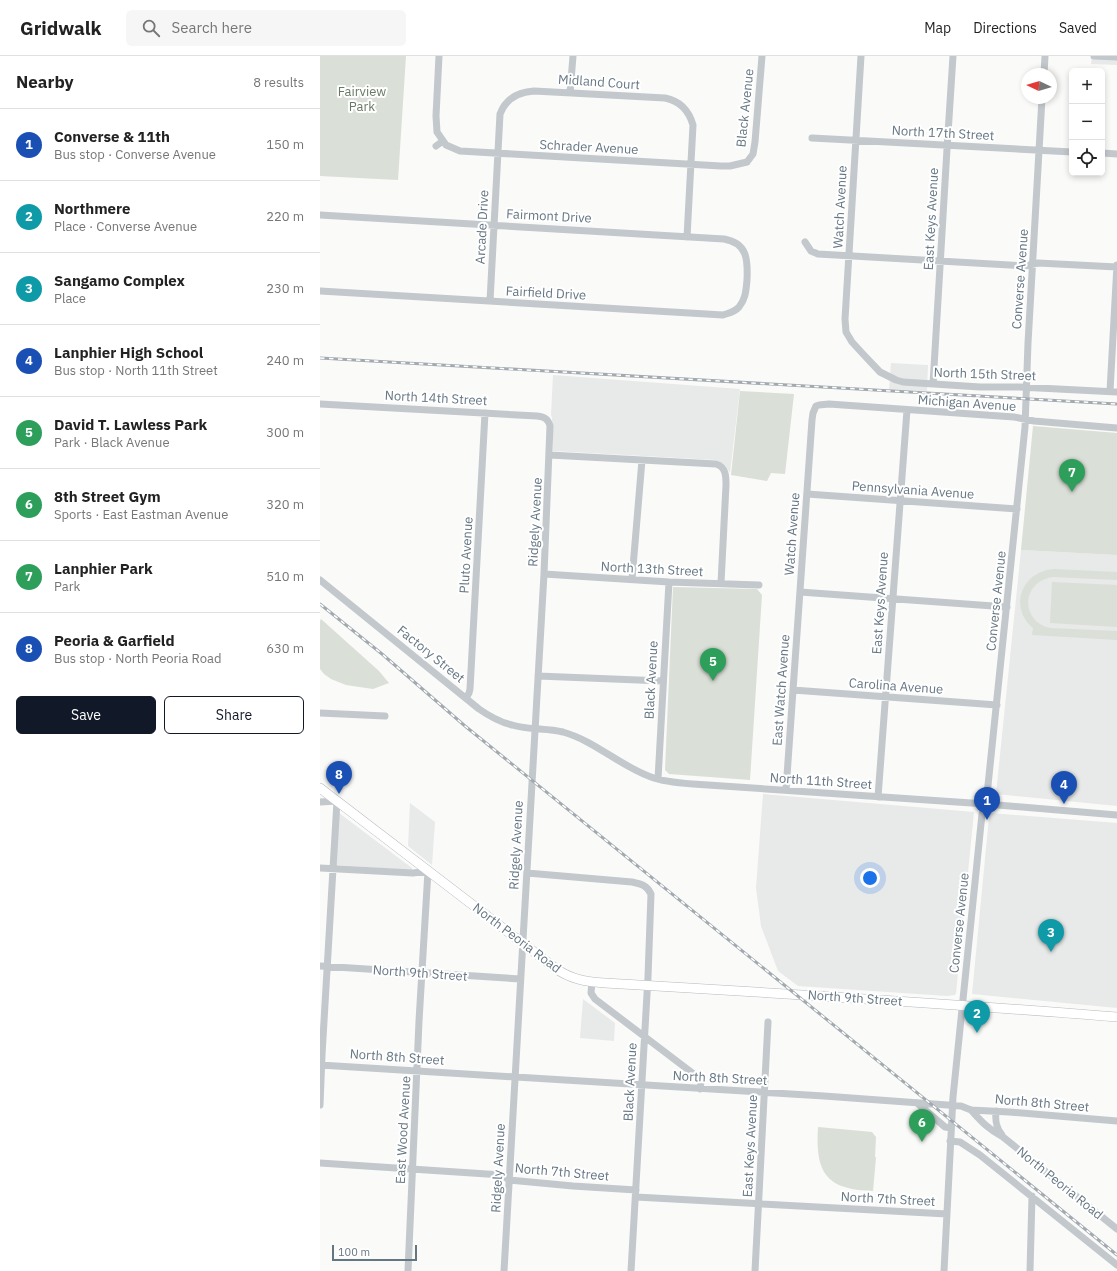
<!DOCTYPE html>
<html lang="en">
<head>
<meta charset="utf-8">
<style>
  body { margin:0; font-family:"IBM Plex Sans",sans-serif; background:#f6f6f6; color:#222 }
  .controls { position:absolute; right:12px; top:12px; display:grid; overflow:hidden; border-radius:6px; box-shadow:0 2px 6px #0003 }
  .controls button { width:36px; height:36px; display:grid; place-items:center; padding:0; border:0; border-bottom:1px solid #e0e0e0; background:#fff; color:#222; font:20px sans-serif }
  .compass { position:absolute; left:701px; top:12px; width:36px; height:36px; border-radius:50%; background:#fff; box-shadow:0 2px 6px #0003; rotate:274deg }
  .scale { position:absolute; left:12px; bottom:10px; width:85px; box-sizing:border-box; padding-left:4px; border:2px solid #657683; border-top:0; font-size:11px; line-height:14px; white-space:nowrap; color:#657683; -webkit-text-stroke:3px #fff; paint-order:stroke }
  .you { position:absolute; left:550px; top:822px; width:14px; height:14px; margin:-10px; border:3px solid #fff; border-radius:50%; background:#1a73e8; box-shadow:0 0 0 6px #1a73e833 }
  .badge { display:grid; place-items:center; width:26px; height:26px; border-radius:50%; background:#111827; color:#fff; font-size:13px; font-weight:700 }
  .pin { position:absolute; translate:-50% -33px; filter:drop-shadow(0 1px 2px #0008) }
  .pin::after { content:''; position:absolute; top:21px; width:14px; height:12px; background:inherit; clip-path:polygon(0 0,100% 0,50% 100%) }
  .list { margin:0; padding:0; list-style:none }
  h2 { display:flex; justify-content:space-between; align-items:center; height:52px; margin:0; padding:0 16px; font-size:17px }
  h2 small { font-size:13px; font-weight:400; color:#767676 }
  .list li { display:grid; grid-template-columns:26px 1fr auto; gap:12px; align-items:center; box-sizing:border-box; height:72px; padding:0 16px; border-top:1px solid #e0e0e0 }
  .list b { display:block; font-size:15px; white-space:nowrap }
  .list p { margin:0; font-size:13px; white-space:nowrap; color:#767676 }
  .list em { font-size:13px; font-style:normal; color:#767676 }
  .actions { display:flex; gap:8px; padding:12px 16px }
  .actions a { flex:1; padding:9px 0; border:1px solid #111827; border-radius:6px; text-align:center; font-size:14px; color:#111827 }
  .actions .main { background:#111827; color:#fff }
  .icon { flex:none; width:22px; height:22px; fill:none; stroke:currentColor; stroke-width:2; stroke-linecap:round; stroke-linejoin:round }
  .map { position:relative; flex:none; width:797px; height:1215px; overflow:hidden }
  header { display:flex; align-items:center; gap:24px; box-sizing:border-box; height:56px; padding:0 20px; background:#fff; border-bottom:1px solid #e0e0e0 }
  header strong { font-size:19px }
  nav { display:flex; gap:22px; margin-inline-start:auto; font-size:14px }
  .search { width:280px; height:36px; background:#f6f6f6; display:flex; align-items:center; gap:10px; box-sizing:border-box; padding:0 14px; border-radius:6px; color:#767676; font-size:15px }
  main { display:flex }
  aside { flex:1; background:#fff }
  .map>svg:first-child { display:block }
  .built { fill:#e8e9e9 }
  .green { fill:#dadfd7 }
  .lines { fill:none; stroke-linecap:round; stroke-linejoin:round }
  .major-casing { stroke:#b5babe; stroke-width:10 }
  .minor { stroke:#c3c8cc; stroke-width:7 }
  .major { stroke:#fff; stroke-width:9 }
  .rail-casing { stroke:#a2aab0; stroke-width:3 }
  .rail { stroke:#fff; stroke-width:1.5; stroke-dasharray:4.5; stroke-linecap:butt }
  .labels { text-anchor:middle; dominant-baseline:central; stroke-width:4; stroke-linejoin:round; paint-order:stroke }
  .street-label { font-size:13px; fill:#657683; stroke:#fff }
  .park-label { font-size:13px; fill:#687a64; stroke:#fff }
</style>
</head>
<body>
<header>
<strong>Gridwalk</strong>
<div class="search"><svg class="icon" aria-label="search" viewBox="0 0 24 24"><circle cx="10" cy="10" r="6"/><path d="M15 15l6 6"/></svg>Search here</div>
<nav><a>Map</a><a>Directions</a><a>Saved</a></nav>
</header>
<main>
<aside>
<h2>Nearby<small>8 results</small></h2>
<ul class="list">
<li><span class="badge" style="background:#1a4fb4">1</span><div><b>Converse &amp; 11th</b><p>Bus stop · Converse Avenue</p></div><em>150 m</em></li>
<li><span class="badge" style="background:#0f9aa8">2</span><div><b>Northmere</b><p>Place · Converse Avenue</p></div><em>220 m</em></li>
<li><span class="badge" style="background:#0f9aa8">3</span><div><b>Sangamo Complex</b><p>Place</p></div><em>230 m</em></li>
<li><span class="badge" style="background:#1a4fb4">4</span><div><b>Lanphier High School</b><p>Bus stop · North 11th Street</p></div><em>240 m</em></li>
<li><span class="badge" style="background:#2e9e5b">5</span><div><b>David T. Lawless Park</b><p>Park · Black Avenue</p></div><em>300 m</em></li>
<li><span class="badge" style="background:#2e9e5b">6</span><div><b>8th Street Gym</b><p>Sports · East Eastman Avenue</p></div><em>320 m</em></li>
<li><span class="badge" style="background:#2e9e5b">7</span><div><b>Lanphier Park</b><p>Park</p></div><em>510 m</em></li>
<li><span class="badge" style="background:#1a4fb4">8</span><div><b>Peoria &amp; Garfield</b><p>Bus stop · North Peoria Road</p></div><em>630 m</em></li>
</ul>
<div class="actions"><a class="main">Save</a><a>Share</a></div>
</aside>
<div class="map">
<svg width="797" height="1215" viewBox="0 0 797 1215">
  <rect width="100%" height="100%" fill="#fafaf8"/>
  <path class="built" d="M772,0H797V9L771,8Z
    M571,307L608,309L607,335L569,334Z
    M233,319L420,333L410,417L405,409L396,404L233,395L232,362L231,359Z
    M701,494L797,499V750L676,738Z
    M443,738L654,756L636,937L635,939L627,940L478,930L458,915L441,870L436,832Z
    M90,747L115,766L112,809L88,790Z
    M19,757L92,812V814L16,809Z
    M671,757L797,767V952L652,938L669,761Z
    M263,943L295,967L294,985L260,982Z"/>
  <path class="green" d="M0,0H86L78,124L0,120Z
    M420,335L474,338L465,418L451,417L447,425L411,419Z
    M713,370L797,377V499L701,494Z
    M734,513L797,516V524L733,521C702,525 699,565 730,572L797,575V584L712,579L713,572C688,551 702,515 734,513Z
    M732,526L797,529V571L730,567Z
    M353,531L437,533L442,539L430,724L349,718L345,714Z
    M1,563L59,615L69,627L53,633L26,629L11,623L4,618L0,613V565Z
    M498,1071L552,1076L556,1081L555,1101H556L553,1135C506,1134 495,1117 498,1071Z"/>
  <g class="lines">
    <g class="major-casing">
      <path id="major" d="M0,732L235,912C250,923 266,926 285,927C456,937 627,947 797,961"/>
    </g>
    <path class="minor" d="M119,0L116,60L117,76L126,89L140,95L401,110H410L427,106
      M541,0L525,263L526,276L532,286L543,298L560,316L576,324L583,326L660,331H699L797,336
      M774,0L797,1
      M724,18L725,0
      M250,37L253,0
      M492,82L752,96
      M116,90L123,85
      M782,97L797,98
      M427,106L433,98L435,86L442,0
      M0,159L404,183C427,187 428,203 427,224C426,233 426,243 419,251C415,256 409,257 403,259L0,235
      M485,186L491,195L498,198L705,210L718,207L797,211
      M170,245L180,58C186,42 198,36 214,35L345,42C360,45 369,55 373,69L367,181
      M613,328L627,93L633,0
      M790,335L797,209
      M0,348L217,360C225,361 228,363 230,370L224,518L184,1215
      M230,399L396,408C406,411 406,420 406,429L401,527
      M487,438L697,453
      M224,518L349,526L439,529
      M312,523L322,404
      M0,524L159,653C169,660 179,666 192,669C209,674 226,672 243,676C275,685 300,710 331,721C344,726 359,727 373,728L666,748L797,759
      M480,536L687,551
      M218,620L343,625
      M473,634L677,649
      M146,642L149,637L150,633L165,357
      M0,657L65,660
      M338,723L349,526
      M466,734L492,364L493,357L496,350L499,349L509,348L694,361L714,365L797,372
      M558,741L587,354
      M0,746L17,745L2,999L0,1049
      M0,812L93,817L108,815L99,965L88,1215
      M207,817L312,826C321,828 327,829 331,838L328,921L311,1215
      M0,910L200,923
      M272,926L271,937L275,943L379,1022L381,1026L380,1033
      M0,1009L504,1040L641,1050L651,1054L689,1056L797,1065
      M597,1047L625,1071L631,1072
      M651,1054C662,1066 668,1073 683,1081L797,1173
      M676,1055C675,1065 676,1072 682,1079
      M630,1085L640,1086L660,1099L797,1209
      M0,1107L182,1119L189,1124L253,1130L316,1134
      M316,1141L627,1158
      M435,1215L448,966
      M624,1215L633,1041L662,758L666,748L667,739L705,371L708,287L722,42
      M710,1215L712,1140"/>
    <use href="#major" class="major"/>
    <g class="rail-casing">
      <path id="rail" d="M0,302L797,348
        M0,548L62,598L145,670L797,1199"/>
    </g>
    <use href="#rail" class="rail"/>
  </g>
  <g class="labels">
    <g class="street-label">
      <text transform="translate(279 26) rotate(4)">Midland Court</text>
      <text transform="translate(425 52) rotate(-84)">Black Avenue</text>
      <text transform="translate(623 77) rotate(3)">North 17th Street</text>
      <text transform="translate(269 91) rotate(3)">Schrader Avenue</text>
      <text transform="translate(520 151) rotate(-87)">Watch Avenue</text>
      <text transform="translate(229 160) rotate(3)">Fairmont Drive</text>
      <text transform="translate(611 163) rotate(-87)">East Keys Avenue</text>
      <text transform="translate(162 171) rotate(-87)">Arcade Drive</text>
      <text transform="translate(700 223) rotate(-86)">Converse Avenue</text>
      <text transform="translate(226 237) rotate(3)">Fairfield Drive</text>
      <text transform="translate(665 318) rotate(2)">North 15th Street</text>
      <text transform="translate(116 342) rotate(3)">North 14th Street</text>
      <text transform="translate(647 347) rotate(4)">Michigan Avenue</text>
      <text transform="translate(593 434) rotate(4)">Pennsylvania Avenue</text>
      <text transform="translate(215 466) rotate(-87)">Ridgely Avenue</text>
      <text transform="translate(472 478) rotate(-86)">Watch Avenue</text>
      <text transform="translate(146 499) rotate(-87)">Pluto Avenue</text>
      <text transform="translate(332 513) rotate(3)">North 13th Street</text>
      <text transform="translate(676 545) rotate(-84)">Converse Avenue</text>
      <text transform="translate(560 547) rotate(-86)">East Keys Avenue</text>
      <text transform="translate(111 598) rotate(39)">Factory Street</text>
      <text transform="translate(331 624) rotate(-87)">Black Avenue</text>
      <text transform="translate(576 630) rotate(4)">Carolina Avenue</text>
      <text transform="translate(461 634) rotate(-86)">East Watch Avenue</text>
      <text transform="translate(501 725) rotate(4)">North 11th Street</text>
      <text transform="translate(196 789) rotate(-87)">Ridgely Avenue</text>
      <text transform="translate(639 867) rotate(-84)">Converse Avenue</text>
      <text transform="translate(197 882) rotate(37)">North Peoria Road</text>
      <text transform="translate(100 917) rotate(4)">North 9th Street</text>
      <text transform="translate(535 942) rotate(4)">North 9th Street</text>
      <text transform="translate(77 1001) rotate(4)">North 8th Street</text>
      <text transform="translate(400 1022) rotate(3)">North 8th Street</text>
      <text transform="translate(310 1026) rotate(-87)">Black Avenue</text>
      <text transform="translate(722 1047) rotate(5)">North 8th Street</text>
      <text transform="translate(83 1074) rotate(-87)">East Wood Avenue</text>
      <text transform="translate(430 1090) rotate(-87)">East Keys Avenue</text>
      <text transform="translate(178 1112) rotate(-87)">Ridgely Avenue</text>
      <text transform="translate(242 1116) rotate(5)">North 7th Street</text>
      <text transform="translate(740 1127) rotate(39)">North Peoria Road</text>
      <text transform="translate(568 1143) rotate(3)">North 7th Street</text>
    </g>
    <g class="park-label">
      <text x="42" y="35">Fairview<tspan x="42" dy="15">Park</tspan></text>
    </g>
  </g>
</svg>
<div class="controls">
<button>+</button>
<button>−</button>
<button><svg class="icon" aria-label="locate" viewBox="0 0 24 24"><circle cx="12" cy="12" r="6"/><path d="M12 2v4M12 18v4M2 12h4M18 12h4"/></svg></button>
</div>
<svg class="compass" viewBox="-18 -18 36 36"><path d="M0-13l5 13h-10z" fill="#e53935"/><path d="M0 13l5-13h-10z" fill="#767676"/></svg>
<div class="scale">100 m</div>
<div class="you"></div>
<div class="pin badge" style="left:667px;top:764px;background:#1a4fb4">1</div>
<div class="pin badge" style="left:657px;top:977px;background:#0f9aa8">2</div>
<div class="pin badge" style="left:731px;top:896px;background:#0f9aa8">3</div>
<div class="pin badge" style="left:744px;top:748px;background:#1a4fb4">4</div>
<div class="pin badge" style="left:393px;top:625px;background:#2e9e5b">5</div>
<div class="pin badge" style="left:602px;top:1086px;background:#2e9e5b">6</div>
<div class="pin badge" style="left:752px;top:436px;background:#2e9e5b">7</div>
<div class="pin badge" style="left:19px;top:738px;background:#1a4fb4">8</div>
</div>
</main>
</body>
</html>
